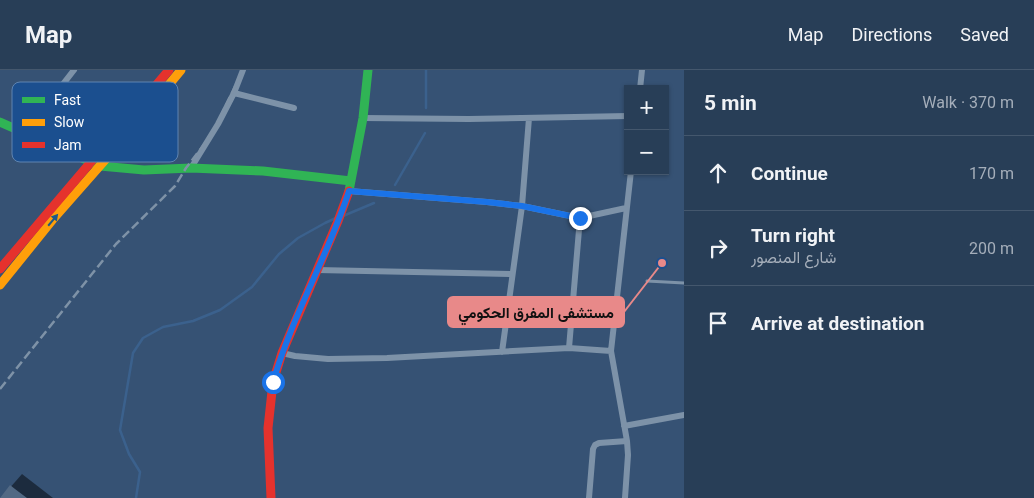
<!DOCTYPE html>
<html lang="en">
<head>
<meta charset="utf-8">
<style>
  body { margin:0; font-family:Roboto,Vazirmatn,sans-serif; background:#30455d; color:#f1f3f6 }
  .controls { position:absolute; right:15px; top:15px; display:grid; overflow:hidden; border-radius:0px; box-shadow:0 1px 4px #0004 }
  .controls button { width:45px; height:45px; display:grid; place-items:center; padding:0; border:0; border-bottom:1px solid #44576d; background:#283e57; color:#f1f3f6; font:25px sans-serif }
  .stop { position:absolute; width:15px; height:15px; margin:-11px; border:4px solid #1a73e8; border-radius:50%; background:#fff }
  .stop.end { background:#1a73e8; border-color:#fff; box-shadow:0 1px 5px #0008 }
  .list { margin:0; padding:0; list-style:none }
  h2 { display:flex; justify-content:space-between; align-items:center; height:65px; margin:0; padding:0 20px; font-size:21px }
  h2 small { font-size:16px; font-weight:400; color:#a5aeba }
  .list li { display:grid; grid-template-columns:32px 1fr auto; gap:15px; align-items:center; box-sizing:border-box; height:75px; padding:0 20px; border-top:1px solid #44576d }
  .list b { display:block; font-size:19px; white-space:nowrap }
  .list p { margin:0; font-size:16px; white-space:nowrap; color:#a5aeba }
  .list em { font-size:16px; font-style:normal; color:#a5aeba }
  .icon { flex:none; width:28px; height:28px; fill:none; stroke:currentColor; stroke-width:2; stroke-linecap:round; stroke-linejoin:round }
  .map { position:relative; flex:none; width:684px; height:428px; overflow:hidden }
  header { display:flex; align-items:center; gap:30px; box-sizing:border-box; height:70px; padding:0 25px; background:#283e57; border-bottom:1px solid #44576d }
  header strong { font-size:24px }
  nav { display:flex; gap:28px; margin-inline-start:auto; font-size:18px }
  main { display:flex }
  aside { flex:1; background:#283e57 }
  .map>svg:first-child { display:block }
  .shadow { fill:#0007 }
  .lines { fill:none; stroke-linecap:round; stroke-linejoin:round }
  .stream { stroke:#3b618d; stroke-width:2.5 }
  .building { fill:#526984 }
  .lane { stroke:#7d92a8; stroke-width:3 }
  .street { stroke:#7d92a8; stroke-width:6 }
  .fast { stroke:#30b455; stroke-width:9 }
  .slow { stroke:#ff9f0a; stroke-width:9 }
  .jam { stroke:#e5322d; stroke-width:9 }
  .rail { stroke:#7e92a7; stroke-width:2.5; stroke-dasharray:9 4; stroke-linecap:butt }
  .oneway { fill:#1d5989 }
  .route { stroke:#1a73e8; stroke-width:6 }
  .key { fill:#1b4f8f; stroke:#5f84b1; stroke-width:1 }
  .key-label { font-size:14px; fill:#fff }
  .leader { fill:none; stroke:#e88989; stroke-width:2 }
  .callout-dot { fill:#e88989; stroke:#1b4f8f; stroke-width:2 }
  .callout { fill:#e88989; stroke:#e88989; stroke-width:2 }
  .callout-label { font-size:15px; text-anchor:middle; font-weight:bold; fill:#111 }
</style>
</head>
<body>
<header>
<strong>Map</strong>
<nav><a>Map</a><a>Directions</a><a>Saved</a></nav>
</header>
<main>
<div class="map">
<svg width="684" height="428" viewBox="0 0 684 428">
  <rect width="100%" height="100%" fill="#365274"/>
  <path class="shadow" d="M22,404L53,428H1Z"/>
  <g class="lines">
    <path class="stream" d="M426,0V38
      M395,115L425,63
      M343,146L374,133
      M136,428L140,402L129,384L120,360L133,283L143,268L163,257L193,251L220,240L252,217L279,184L298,168L325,153L336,148"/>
  </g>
  <path class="building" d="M10,415L15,419L27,428H0Z"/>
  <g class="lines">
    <path class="lane" d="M647,211L684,213"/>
    <path class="street" d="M640,19L642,0
      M234,23L294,38
      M363,48L469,49L628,46
      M25,63L74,0
      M191,98L218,54L234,23L243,0
      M349,121L487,132L522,136L580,148L626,138
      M317,200L512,204
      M569,278L580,148
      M502,282L522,136L529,48
      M282,283L295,286L328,289L387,288L569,278L611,281
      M624,356L684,345
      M589,428L593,379L595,375L599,373L627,371
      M625,428L628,385L627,371L611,281L631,101"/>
    <path class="fast" d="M0,52L100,96L144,100L191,98L263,101L351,111
      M349,121L363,48L368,0"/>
    <path class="slow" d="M0,215L54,148L127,65L181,0"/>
    <path class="jam" d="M0,199L169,0
      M271,428L268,358L273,312L282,283L338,151L349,121"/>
    <path class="rail" d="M0,319L116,174L175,116L186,98L212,64L243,0"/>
  </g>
  <defs><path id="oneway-solid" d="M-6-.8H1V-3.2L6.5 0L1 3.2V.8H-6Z" transform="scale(1.25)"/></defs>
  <use class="oneway" href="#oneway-solid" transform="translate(53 150) rotate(-50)"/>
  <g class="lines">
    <path class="route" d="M273,312C292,246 328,186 349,121L487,132L522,136L580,148"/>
  </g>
  <rect x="12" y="12" width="166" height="80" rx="8" class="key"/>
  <rect x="22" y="27" width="23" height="6" fill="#30b455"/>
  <rect x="22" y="49" width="23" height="7" fill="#ff9f0a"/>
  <rect x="22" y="72" width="23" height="6" fill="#e5322d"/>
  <g class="key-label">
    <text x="54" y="35">Fast</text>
    <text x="54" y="57">Slow</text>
    <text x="54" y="80">Jam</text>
  </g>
  <path class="leader" d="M662 193L624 242"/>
  <circle class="callout-dot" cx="662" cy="193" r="5"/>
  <rect class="callout" x="448" y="227" width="176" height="30" rx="5"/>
  <g class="callout-label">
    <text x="536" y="248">مستشفى المفرق الحكومي</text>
  </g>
</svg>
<div class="controls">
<button>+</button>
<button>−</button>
</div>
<div class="stop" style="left:273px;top:312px"></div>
<div class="stop end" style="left:580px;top:148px"></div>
</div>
<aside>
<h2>5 min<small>Walk · 370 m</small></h2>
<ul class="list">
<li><svg class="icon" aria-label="ahead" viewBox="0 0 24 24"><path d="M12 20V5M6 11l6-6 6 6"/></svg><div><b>Continue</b></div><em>170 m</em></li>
<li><svg class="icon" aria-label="right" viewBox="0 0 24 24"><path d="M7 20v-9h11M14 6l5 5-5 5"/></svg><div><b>Turn right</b><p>شارع المنصور</p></div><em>200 m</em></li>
<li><svg class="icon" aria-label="arrive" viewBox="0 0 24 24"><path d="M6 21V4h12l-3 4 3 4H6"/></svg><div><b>Arrive at destination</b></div></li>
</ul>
</aside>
</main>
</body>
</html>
